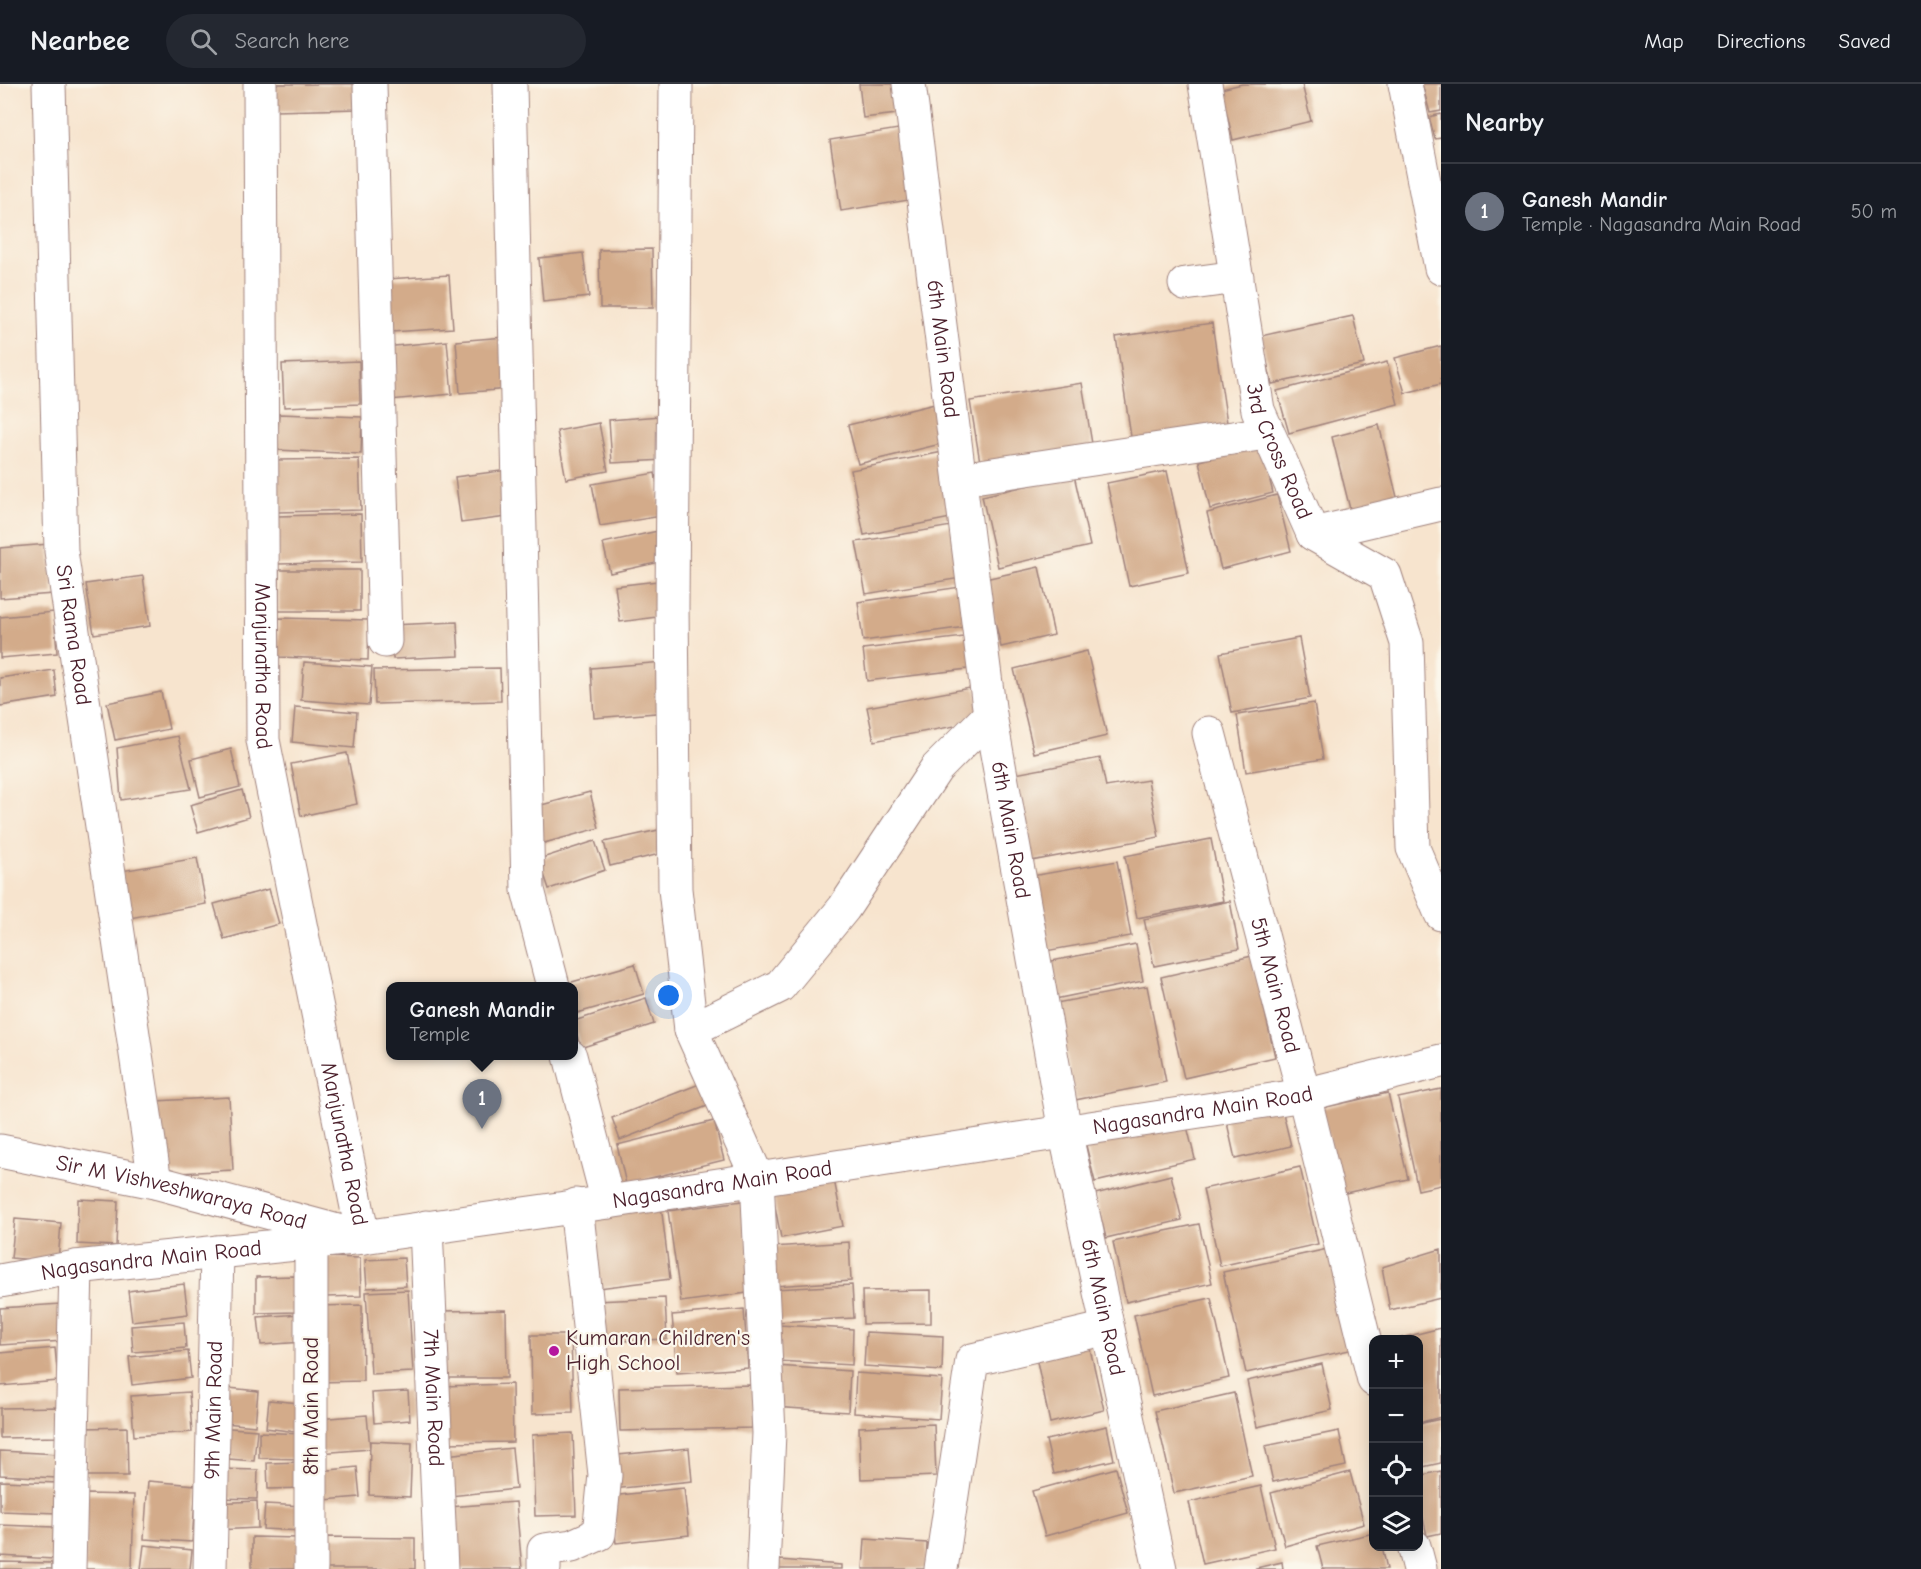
<!DOCTYPE html>
<html lang="en">
<head>
<meta charset="utf-8">
<style>
  body { margin:0; font-family:"Comic Neue",sans-serif; background:#242831; color:#f1f3f6 }
  .controls { position:absolute; right:18px; bottom:18px; display:grid; overflow:hidden; border-radius:12px; box-shadow:0 3px 15px #0003 }
  .controls button { width:54px; height:54px; display:grid; place-items:center; padding:0; border:0; border-bottom:2px solid #363941; background:#171b24; color:#f1f3f6; font:30px sans-serif }
  .you { position:absolute; left:669px; top:912px; width:21px; height:21px; margin:-15px; border:4px solid #fff; border-radius:50%; background:#1a73e8; box-shadow:0 0 0 9px #1a73e833 }
  .badge { display:grid; place-items:center; width:39px; height:39px; border-radius:50%; background:#b45309; color:#fff; font-size:20px; font-weight:700 }
  .pin { position:absolute; translate:-50% -50px; filter:drop-shadow(0 2px 3px #0008) }
  .pin::after { content:''; position:absolute; top:32px; width:21px; height:18px; background:inherit; clip-path:polygon(0 0,100% 0,50% 100%) }
  .popup { position:absolute; left:386px; top:898px; width:192px; height:78px; box-sizing:border-box; display:grid; place-content:center; border-radius:12px; background:#171b24; filter:drop-shadow(0 2px 4px #0005); font-size:20px; white-space:nowrap; color:#9ea1a6 }
  .popup b { font-size:22px; color:#f1f3f6 }
  .popup::after { content:''; position:absolute; left:50%; top:100%; margin-left:-12px; border:12px solid transparent; border-top-color:#171b24 }
  .list { margin:0; padding:0; list-style:none }
  h2 { display:flex; justify-content:space-between; align-items:center; height:78px; margin:0; padding:0 24px; font-size:26px }
  h2 small { font-size:20px; font-weight:400; color:#9ea1a6 }
  .list li { display:grid; grid-template-columns:39px 1fr auto; gap:18px; align-items:center; box-sizing:border-box; height:96px; padding:0 24px; border-top:2px solid #363941 }
  .list b { display:block; font-size:22px; white-space:nowrap }
  .list p { margin:0; font-size:20px; white-space:nowrap; color:#9ea1a6 }
  .list em { font-size:20px; font-style:normal; color:#9ea1a6 }
  .icon { flex:none; width:33px; height:33px; fill:none; stroke:currentColor; stroke-width:2; stroke-linecap:round; stroke-linejoin:round }
  .map { position:relative; flex:none; width:1441px; height:1485px; overflow:hidden }
  header { display:flex; align-items:center; gap:36px; box-sizing:border-box; height:84px; padding:0 30px; background:#171b24; border-bottom:2px solid #363941 }
  header strong { font-size:28px }
  nav { display:flex; gap:33px; margin-inline-start:auto; font-size:21px }
  .search { width:420px; height:54px; background:#242831; display:flex; align-items:center; gap:15px; box-sizing:border-box; padding:0 21px; border-radius:33px; color:#9ea1a6; font-size:22px }
  main { display:flex }
  aside { flex:1; background:#171b24 }
  .map>svg:first-child { display:block }
  .building { fill:#d3ab8a }
  .lines { fill:none; stroke-linecap:round; stroke-linejoin:round }
  .minor-casing { stroke:#a0827c; stroke-width:35 }
  .minor { stroke:#fff; stroke-width:33 }
  .poi-dot { fill:#b5179e; stroke:#fbf7ec; stroke-width:2 }
  .labels { text-anchor:middle; dominant-baseline:central; stroke-width:4.5; stroke-linejoin:round; paint-order:stroke }
  .street-label { font-size:22px; fill:#4a1f2b; stroke:#fbf7ec }
  .poi-label { font-size:22px; fill:#4a1f2b; stroke:#fbf7ec; text-anchor:start }
</style>
</head>
<body>
<header>
<strong>Nearbee</strong>
<div class="search"><svg class="icon" aria-label="search" viewBox="0 0 24 24"><circle cx="10" cy="10" r="6"/><path d="M15 15l6 6"/></svg>Search here</div>
<nav><a>Map</a><a>Directions</a><a>Saved</a></nav>
</header>
<main>
<div class="map">
<svg width="1441" height="1485" viewBox="0 0 1441 1485">
  <rect width="100%" height="100%" fill="#fbf7ec"/>
  <filter id="ink" filterUnits="userSpaceOnUse"><feTurbulence type="fractalNoise" baseFrequency=".0167" numOctaves="2"/><feDisplacementMap in="SourceGraphic" scale="12" xChannelSelector="R" yChannelSelector="G"/><feConvolveMatrix kernelMatrix="1 2 1 2 8 2 1 2 1" color-interpolation-filters="sRGB"/></filter>
  <filter id="wash" filterUnits="userSpaceOnUse"><feTurbulence type="fractalNoise" baseFrequency=".008" numOctaves="4" result="noise"/><feDisplacementMap in="SourceGraphic" scale="24" xChannelSelector="R" yChannelSelector="G"/><feGaussianBlur stdDeviation="1.35" result="paint"/><feColorMatrix in="noise" values="0 0 0 0 0 0 0 0 0 0 0 0 0 0 0 0 0 1.4 0 .05"/><feComposite in="paint" operator="in"/></filter>
  <g filter="url(#wash)">
    <rect width="100%" height="100%" fill="#f7e4ce"/>
    <g id="blocks">
      <path class="building" d="M273,0H358L359,25L274,27Z
        M859,0H893L897,30L863,34Z
        M1242,0H1302L1311,37L1233,56L1221,5Z
        M1422,0H1441V27L1430,29Z
        M1441,30V54L1435,55L1429,33Z
        M898,45L909,116L841,127L830,56Z
        M652,165L653,224H600L599,166Z
        M583,169L589,213L543,218L539,174Z
        M449,191L453,244L391,248L387,195Z
        M1353,232L1364,280L1272,300L1261,252Z
        M1212,239L1229,352L1133,366L1116,253Z
        M505,253L509,305L460,309L456,257Z
        M447,257L452,310L390,316L384,263Z
        M1441,262V300L1405,309L1395,274Z
        M359,277L360,320L284,323L282,280Z
        M1387,278L1398,320L1289,349L1277,307Z
        M1082,299L1094,372L982,390L970,317Z
        M939,319L949,358L858,380L848,341Z
        M279,330L362,333L361,370L277,366Z
        M660,332L663,376L612,379L609,336Z
        M599,339L608,387L566,395L557,347Z
        M1379,341L1398,417L1351,429L1332,353Z
        M1261,362L1273,409L1210,425L1199,377Z
        M948,367L961,432L864,451L851,386Z
        M359,375L361,426L278,428L277,376Z
        M508,386L514,432L461,439L455,393Z
        M1167,387L1189,489L1129,502L1107,399Z
        M655,389L662,432L600,442L592,400Z
        M1074,391L1090,462L998,483L982,412Z
        M1277,411L1291,467L1221,485L1207,429Z
        M361,430L362,478L278,480L276,432Z
        M957,441L967,493L866,510L856,458Z
        M658,447L665,477L610,489L603,459Z
        M49,460L53,510L0,514V464Z
        M1039,483L1054,551L1001,563L985,495Z
        M279,486H360V527H279Z
        M143,492L150,542L94,550L86,500Z
        M666,496L671,531L620,538L615,502Z
        M967,502L973,542L863,557L858,518Z
        M54,528L57,569L0,574V533Z
        M279,534L369,536L368,576L278,573Z
        M457,538L459,572L393,575L391,541Z
        M972,552L976,584L867,597L863,565Z
        M1299,554L1310,614L1232,629L1220,569Z
        M1087,567L1107,652L1034,669L1014,585Z
        M304,578L372,583L369,621L301,616Z
        M664,578L668,628L594,634L591,584Z
        M500,584L501,617L375,620L374,586Z
        M54,586L57,613L0,622V594Z
        M975,603L982,637L874,657L867,623Z
        M161,608L169,645L115,656L107,619Z
        M1314,619L1323,675L1246,688L1237,631Z
        M295,623L357,628L354,664L292,658Z
        M178,652L191,705L121,716L117,664Z
        M231,665L240,703L200,713L191,675Z
        M347,669L357,720L301,732L291,680Z
        M1100,674L1106,703L1148,696L1159,753L1031,777L1015,690Z
        M242,706L249,733L198,748L190,721Z
        M590,708L599,744L544,759L534,723Z
        M663,745L668,768L610,782L604,758Z
        M1211,755L1223,817L1137,834L1125,772Z
        M595,757L605,786L549,805L539,775Z
        M197,774L206,820L130,834L121,787Z
        M1117,777L1131,852L1040,868L1026,793Z
        M269,805L279,840L224,855L214,820Z
        M1230,817L1239,865L1154,882L1144,835Z
        M1136,860L1143,897L1050,916L1042,879Z
        M1252,872L1275,973L1184,994L1161,893Z
        M635,880L644,910L574,930V902H558Z
        M1147,902L1166,998L1075,1016L1056,919Z
        M646,914L654,940L580,964L574,937Z
        M702,999L710,1021L620,1056L612,1034Z
        M1441,1005V1101L1418,1106L1398,1014Z
        M1388,1009L1408,1095L1341,1110L1322,1024Z
        M229,1013L233,1086L161,1090L156,1017Z
        M1281,1021L1291,1062L1235,1075L1226,1034Z
        M1185,1034L1195,1075L1095,1098L1085,1057Z
        M714,1037L724,1076L626,1100L617,1061Z
        M1300,1083L1318,1160L1220,1182L1203,1105Z
        M833,1090L843,1142L781,1154L771,1101Z
        M1171,1091L1182,1136L1106,1154L1095,1110Z
        M78,1115L118,1117L116,1162L77,1160Z
        M742,1117L754,1208L681,1218L668,1127Z
        M661,1121L670,1195L591,1205L581,1132Z
        M15,1135L61,1139L58,1178L11,1174Z
        M1199,1140L1212,1199L1126,1218L1113,1158Z
        M849,1158L851,1197L774,1202L772,1163Z
        M1332,1164L1354,1265L1246,1289L1223,1188Z
        M1441,1165V1214L1390,1226L1382,1183Z
        M325,1173L360,1174L361,1212L325,1213Z
        M404,1174L406,1202L367,1204L365,1176Z
        M295,1192L297,1228L256,1229V1193Z
        M184,1200L188,1230L132,1237L128,1207Z
        M852,1201L854,1234L775,1238L773,1205Z
        M408,1206L413,1288L371,1290L366,1208Z
        M931,1206V1239L863,1240L862,1207Z
        M665,1214L667,1255L597,1258L595,1217Z
        M1211,1214L1229,1294L1152,1312L1134,1231Z
        M61,1220L64,1257L0,1261V1224Z
        M362,1221L363,1297L317,1298L316,1222Z
        M744,1225L748,1284L677,1289L672,1231Z
        M506,1226L507,1294H440V1227Z
        M300,1230L303,1258L261,1261L258,1233Z
        M184,1238L186,1264L133,1268L131,1242Z
        M778,1241L853,1245L852,1281L776,1277Z
        M1441,1244V1333L1418,1339V1256L1397,1255Z
        M866,1248L943,1252L942,1287L864,1282Z
        M531,1251H571L573,1329L532,1330Z
        M1088,1256L1104,1326L1050,1339L1035,1268Z
        M55,1264L58,1297L0,1302V1269Z
        M188,1267L191,1294L132,1301L129,1273Z
        M1322,1280L1332,1326L1257,1343L1247,1297Z
        M776,1282L850,1287L848,1328L773,1323Z
        M856,1289L942,1295L939,1335L854,1329Z
        M512,1300L513,1358L443,1359L442,1302Z
        M752,1301V1344L620,1347L619,1304Z
        M219,1303L258,1307L255,1342L215,1338Z
        M408,1307L410,1336L374,1339L372,1309Z
        M189,1308L192,1348L134,1352L131,1312Z
        M1234,1309L1252,1392L1174,1409L1155,1327Z
        M269,1316L299,1319L296,1348L266,1344Z
        M60,1323V1353L0,1354V1324Z
        M367,1331L370,1365L320,1369L317,1335Z
        M1441,1335V1379L1418,1384V1340Z
        M934,1340L936,1392L861,1395L859,1343Z
        M1107,1342L1114,1376L1054,1390L1046,1356Z
        M127,1343L128,1392H87L86,1344Z
        M217,1343L257,1346L254,1377L216,1374Z
        M1339,1347L1346,1382L1273,1398L1265,1362Z
        M259,1348L301,1350L300,1375L259,1374Z
        M573,1349L576,1431L535,1432L532,1351Z
        M370,1357L412,1359L410,1413L369,1411Z
        M512,1364L516,1405L450,1412L445,1371Z
        M689,1364L692,1397L612,1405L608,1372Z
        M0,1367L59,1370L57,1394L0,1391Z
        M302,1378L304,1404L268,1405L267,1379Z
        M357,1383L360,1413L324,1416L321,1387Z
        M1116,1384L1128,1429L1045,1452L1032,1407Z
        M216,1385L258,1386L257,1415L215,1414Z
        M1441,1387V1449L1427,1452L1418,1411V1392Z
        M1350,1388L1364,1440L1285,1462L1271,1409Z
        M0,1397L59,1399L58,1429L0,1427Z
        M148,1397L196,1401L192,1458L144,1455Z
        M1261,1402L1275,1464L1203,1480L1189,1418Z
        M684,1404L689,1451L616,1459L611,1412Z
        M87,1410L134,1411L132,1485H85Z
        M257,1417L258,1444L215,1446L214,1419Z
        M516,1418L522,1485H452L448,1423Z
        M265,1420L303,1422L302,1447L263,1445Z
        M0,1441L54,1443V1475L0,1472Z
        M1374,1449V1462H1382L1387,1485H1323L1317,1462Z
        M252,1453L299,1454V1485H252Z
        M322,1453L415,1454V1485H322Z
        M865,1455L927,1459L926,1485H863Z
        M144,1461L192,1466L190,1485H141Z
        M780,1476L841,1481V1485H779Z
        M0,1478L52,1479V1485H0Z
        M1282,1478L1283,1485H1257L1256,1484Z"/>
    </g>
  </g>
  <g filter="url(#ink)">
    <use href="#blocks" fill-opacity="0" stroke="#a0827c" stroke-width="1.5"/>
    <g class="lines">
      <g class="minor-casing">
        <g id="minor">
          <path id="s1" d="M49,0L61,467L155,1098"/>
          <path id="s2" d="M260,0L263,656L363,1153"/>
          <path d="M370,0L385,557"/>
          <path d="M510,0L528,806L553,902"/>
          <path d="M676,0L672,522L675,805L691,946L757,1093L769,1349L763,1485"/>
          <path id="s3" d="M909,0L990,631L1065,1047L1160,1485"/>
          <path id="s4" d="M1205,0L1258,326L1313,450L1385,491L1407,559L1413,764L1441,830"/>
          <path d="M1405,0L1441,184"/>
          <path d="M1185,200L1237,193"/>
          <path d="M960,395L1266,349"/>
          <path d="M1313,450L1441,420"/>
          <path id="s5" d="M1209,649L1304,1011L1374,1296"/>
          <path d="M691,946L780,902L844,824L936,685L990,631"/>
          <path d="M570,972L608,1118"/>
          <path id="s6" d="M0,1067L155,1098L341,1148"/>
          <path id="s7" d="M426,1143L441,1485"/>
          <path d="M311,1159V1485"/>
          <path id="s8" d="M0,1197L76,1183L363,1153L608,1118L1304,1011L1441,977"/>
          <path d="M1414,1462L1420,1485"/>
          <path d="M69,1485L76,1183"/>
          <path id="s9" d="M210,1485L217,1168"/>
          <path d="M544,1485V1466L572,1462L599,1450L605,1391L576,1121"/>
          <path d="M941,1485L972,1276L1107,1244"/>
        </g>
      </g>
      <use href="#minor" class="minor"/>
    </g>
  </g>
  <circle class="poi-dot" cx="554" cy="1267" r="6"/>
  <g class="labels">
    <g class="street-label">
      <text stroke="none"><textPath href="#s3" startOffset="267">6th Main Road</textPath></text>
      <text stroke="none"><textPath href="#s4" startOffset="376">3rd Cross Road</textPath></text>
      <text stroke="none"><textPath href="#s1" startOffset="552">Sri Rama Road</textPath></text>
      <text stroke="none"><textPath href="#s2" startOffset="582">Manjunatha Road</textPath></text>
      <text stroke="none"><textPath href="#s3" startOffset="753">6th Main Road</textPath></text>
      <text stroke="none"><textPath href="#s5" startOffset="261">5th Main Road</textPath></text>
      <text stroke="none"><textPath href="#s8" startOffset="1215">Nagasandra Main Road</textPath></text>
      <text stroke="none"><textPath href="#s2" startOffset="1068">Manjunatha Road</textPath></text>
      <text stroke="none"><textPath href="#s8" startOffset="729">Nagasandra Main Road</textPath></text>
      <text stroke="none"><textPath href="#s6" startOffset="186">Sir M Vishveshwaraya Road</textPath></text>
      <text stroke="none"><textPath href="#s8" startOffset="153">Nagasandra Main Road</textPath></text>
      <text stroke="none"><textPath href="#s3" startOffset="1239">6th Main Road</textPath></text>
      <text stroke="none"><textPath href="#s7" startOffset="171">7th Main Road</textPath></text>
      <text transform="translate(311 1322) rotate(-90)">8th Main Road</text>
      <text stroke="none"><textPath href="#s9" startOffset="159">9th Main Road</textPath></text>
    </g>
    <g class="poi-label">
      <text x="566" y="1254">Kumaran Children's<tspan x="566" dy="25">High School</tspan></text>
    </g>
  </g>
</svg>
<div class="controls">
<button>+</button>
<button>−</button>
<button><svg class="icon" aria-label="locate" viewBox="0 0 24 24"><circle cx="12" cy="12" r="6"/><path d="M12 2v4M12 18v4M2 12h4M18 12h4"/></svg></button>
<button><svg class="icon" aria-label="layers" viewBox="0 0 24 24"><path d="M12 4l9 5-9 5-9-5zM3 14l9 5 9-5"/></svg></button>
</div>
<div class="you"></div>
<div class="pin badge" style="left:482px;top:1045px;background:#6b7280">1</div>
<div class="popup"><b>Ganesh Mandir</b>Temple</div>
</div>
<aside>
<h2>Nearby<small></small></h2>
<ul class="list">
<li><span class="badge" style="background:#6b7280">1</span><div><b>Ganesh Mandir</b><p>Temple · Nagasandra Main Road</p></div><em>50 m</em></li>
</ul>
</aside>
</main>
</body>
</html>
